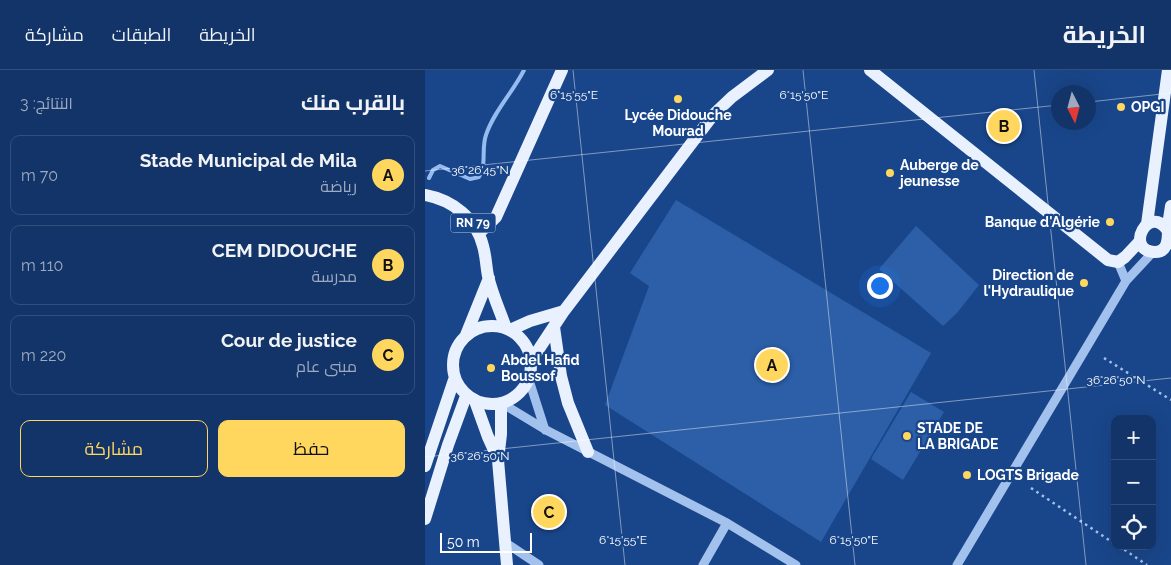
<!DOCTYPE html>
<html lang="ar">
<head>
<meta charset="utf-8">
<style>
  body { margin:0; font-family:Raleway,Cairo,sans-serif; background:#1c3c6e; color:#f1f3f6; direction:rtl }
  .controls { position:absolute; right:15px; bottom:15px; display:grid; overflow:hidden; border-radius:10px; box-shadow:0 5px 20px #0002 }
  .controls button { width:45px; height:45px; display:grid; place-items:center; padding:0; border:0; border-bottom:1px solid #324f7c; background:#133468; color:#f1f3f6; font:25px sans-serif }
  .compass { position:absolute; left:626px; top:15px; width:45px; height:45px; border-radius:50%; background:#133468; box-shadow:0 5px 20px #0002; rotate:174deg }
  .scale { position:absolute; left:15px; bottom:12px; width:92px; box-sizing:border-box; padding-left:5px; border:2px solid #fff; border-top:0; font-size:14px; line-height:18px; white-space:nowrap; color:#fff; -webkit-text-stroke:4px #19468a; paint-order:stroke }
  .you { position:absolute; left:454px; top:215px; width:18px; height:18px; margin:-12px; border:4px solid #fff; border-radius:50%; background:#1a73e8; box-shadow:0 0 0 8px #1a73e833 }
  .badge { display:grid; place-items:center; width:32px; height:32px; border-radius:50%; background:#ffd75f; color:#111; font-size:16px; font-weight:700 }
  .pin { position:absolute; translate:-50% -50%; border:2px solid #fff; box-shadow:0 1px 5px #0006 }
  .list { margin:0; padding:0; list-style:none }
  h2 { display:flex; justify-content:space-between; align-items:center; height:65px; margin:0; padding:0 20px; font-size:21px }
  h2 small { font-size:16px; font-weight:400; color:#9daac0 }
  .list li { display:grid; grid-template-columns:32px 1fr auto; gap:15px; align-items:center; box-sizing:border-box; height:80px; margin:0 10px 10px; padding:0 10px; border:1px solid #324f7c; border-radius:10px }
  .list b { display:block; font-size:19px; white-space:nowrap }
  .list p { margin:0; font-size:16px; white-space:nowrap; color:#9daac0 }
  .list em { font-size:16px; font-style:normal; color:#9daac0 }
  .actions { display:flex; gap:10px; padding:15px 20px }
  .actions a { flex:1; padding:11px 0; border:1px solid #ffd75f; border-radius:10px; text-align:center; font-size:18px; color:#ffd75f }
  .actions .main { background:#ffd75f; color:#111 }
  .icon { flex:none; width:28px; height:28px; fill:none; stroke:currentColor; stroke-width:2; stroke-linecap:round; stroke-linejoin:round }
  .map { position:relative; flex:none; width:746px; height:495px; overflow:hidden; direction:ltr }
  header { display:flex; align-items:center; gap:30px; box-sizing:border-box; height:70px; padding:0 25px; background:#133468; border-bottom:1px solid #324f7c }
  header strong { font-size:24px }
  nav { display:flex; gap:28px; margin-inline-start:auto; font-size:18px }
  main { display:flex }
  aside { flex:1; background:#133468 }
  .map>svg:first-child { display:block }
  .pitch { fill:#2c5fa8 }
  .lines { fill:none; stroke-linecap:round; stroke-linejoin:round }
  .stream { stroke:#95bcf0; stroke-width:4 }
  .path { stroke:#a3c1ed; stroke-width:2.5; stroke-dasharray:2.5 4; stroke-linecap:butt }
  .minor { stroke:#a3c1ed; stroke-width:9 }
  .major { stroke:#e9f1ff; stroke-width:12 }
  .ticks { fill:none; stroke:#fff; stroke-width:1; stroke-opacity:0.45 }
  .poi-dot { fill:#ffd75f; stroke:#19468a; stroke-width:2 }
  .labels { text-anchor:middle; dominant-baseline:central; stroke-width:4.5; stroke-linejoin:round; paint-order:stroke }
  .shield { fill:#19468a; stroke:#bac8dc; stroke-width:1 }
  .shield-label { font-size:12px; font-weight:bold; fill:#fff }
  .poi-label { font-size:14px; font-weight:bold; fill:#fff; stroke:#19468a; text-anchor:start }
  .ticks-label { font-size:12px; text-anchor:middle; fill:#fff; stroke:#19468a; stroke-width:4.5; stroke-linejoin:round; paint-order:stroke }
</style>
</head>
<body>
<header>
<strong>الخريطة</strong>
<nav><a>الخريطة</a><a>الطبقات</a><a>مشاركة</a></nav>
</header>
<main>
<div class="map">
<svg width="746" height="495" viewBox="0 0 746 495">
  <rect width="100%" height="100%" fill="#19468a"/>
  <path class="pitch" d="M251,130L506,283L396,472L180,335L224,216L205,203Z
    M491,156L554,215L532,243L518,256L454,199Z
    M486,322L519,342L478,410L446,389Z"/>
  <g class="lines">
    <path class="stream" d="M4,108L8,100L15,96L45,109L54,107C62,95 56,79 61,65C69,41 88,22 99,0"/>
    <path class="path" d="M679,288L746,330
      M606,418L690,474
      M694,476L722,495"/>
    <path class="minor" d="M693,192L701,211
      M104,310L120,360
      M78,334L121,360L302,453L371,495
      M81,473L114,495
      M278,495L302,453
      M532,495L701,211L728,182"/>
    <path class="major" d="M445,0L683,190L693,192L700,187L715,171
      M0,125C27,130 51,148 58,176C61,186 61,196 63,206C67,224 75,241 81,258
      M722,154L743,0
      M743,161C724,132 699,180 729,182C743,183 743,169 743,160C743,152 745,144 746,136
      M54,163L63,155L71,147L137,0
      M28 295a39 39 0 1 1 78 0a39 39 0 1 1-78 0Z
      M129,257L136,306L143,333L163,382
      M85,260L105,251L139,241
      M41,265L64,208
      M106,291L139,241L288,45L307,27L343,0
      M50,331L63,367L73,389
      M76,334V364L73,390L82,495
      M0,396L29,310
      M0,449L23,375L41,326"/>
  </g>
  <path class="ticks" d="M148,0L200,495M378,0L430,495M609,0L661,495M664,32L746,23M0,101L634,35M0,387L746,308"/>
  <g class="poi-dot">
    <circle cx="253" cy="29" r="5"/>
    <circle cx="696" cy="37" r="5"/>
    <circle cx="465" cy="103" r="5"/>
    <circle cx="685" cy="152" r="5"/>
    <circle cx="659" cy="213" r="5"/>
    <circle cx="66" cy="298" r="5"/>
    <circle cx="482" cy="366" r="5"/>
    <circle cx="542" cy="405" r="5"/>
  </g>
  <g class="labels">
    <rect class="shield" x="25.5" y="143.5" width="45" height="19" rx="4"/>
    <g class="shield-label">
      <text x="48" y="153">RN 79</text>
    </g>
    <g class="poi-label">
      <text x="706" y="37">OPGI</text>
      <text x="253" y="45" text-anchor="middle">Lycée Didouche<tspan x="253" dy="16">Mourad</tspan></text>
      <text x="475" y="95">Auberge de<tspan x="475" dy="16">jeunesse</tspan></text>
      <text x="675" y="152" text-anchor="end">Banque d'Algérie</text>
      <text x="649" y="205" text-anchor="end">Direction de<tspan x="649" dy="16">l'Hydraulique</tspan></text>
      <text x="76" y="290">Abdel Hafid<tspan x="76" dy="16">Boussof</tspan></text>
      <text x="492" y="358">STADE DE<tspan x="492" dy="16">LA BRIGADE</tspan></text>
      <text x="552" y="405">LOGTS Brigade</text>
    </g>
  </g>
  <g class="ticks-label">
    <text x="149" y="29">6°15'55"E</text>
    <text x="379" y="29">6°15'50"E</text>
    <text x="55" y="104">36°26'45"N</text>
    <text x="691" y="314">36°26'50"N</text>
    <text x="55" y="390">36°26'50"N</text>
    <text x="198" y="474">6°15'55"E</text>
    <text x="429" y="474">6°15'50"E</text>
  </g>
</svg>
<div class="controls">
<button>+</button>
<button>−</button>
<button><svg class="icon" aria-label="locate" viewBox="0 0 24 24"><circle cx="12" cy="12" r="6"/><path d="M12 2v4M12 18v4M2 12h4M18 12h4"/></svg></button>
</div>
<svg class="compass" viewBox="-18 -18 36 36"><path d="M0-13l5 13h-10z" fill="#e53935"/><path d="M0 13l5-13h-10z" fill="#9daac0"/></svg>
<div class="scale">50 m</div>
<div class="you"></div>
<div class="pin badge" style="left:347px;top:295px">A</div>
<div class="pin badge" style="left:579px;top:56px">B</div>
<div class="pin badge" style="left:124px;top:442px">C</div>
</div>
<aside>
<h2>بالقرب منك<small>النتائج: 3</small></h2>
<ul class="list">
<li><span class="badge">A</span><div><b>Stade Municipal de Mila</b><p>رياضة</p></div><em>70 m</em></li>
<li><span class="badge">B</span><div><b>CEM DIDOUCHE</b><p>مدرسة</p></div><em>110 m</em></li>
<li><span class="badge">C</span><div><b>Cour de justice</b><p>مبنى عام</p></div><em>220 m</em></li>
</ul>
<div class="actions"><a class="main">حفظ</a><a>مشاركة</a></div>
</aside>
</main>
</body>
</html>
